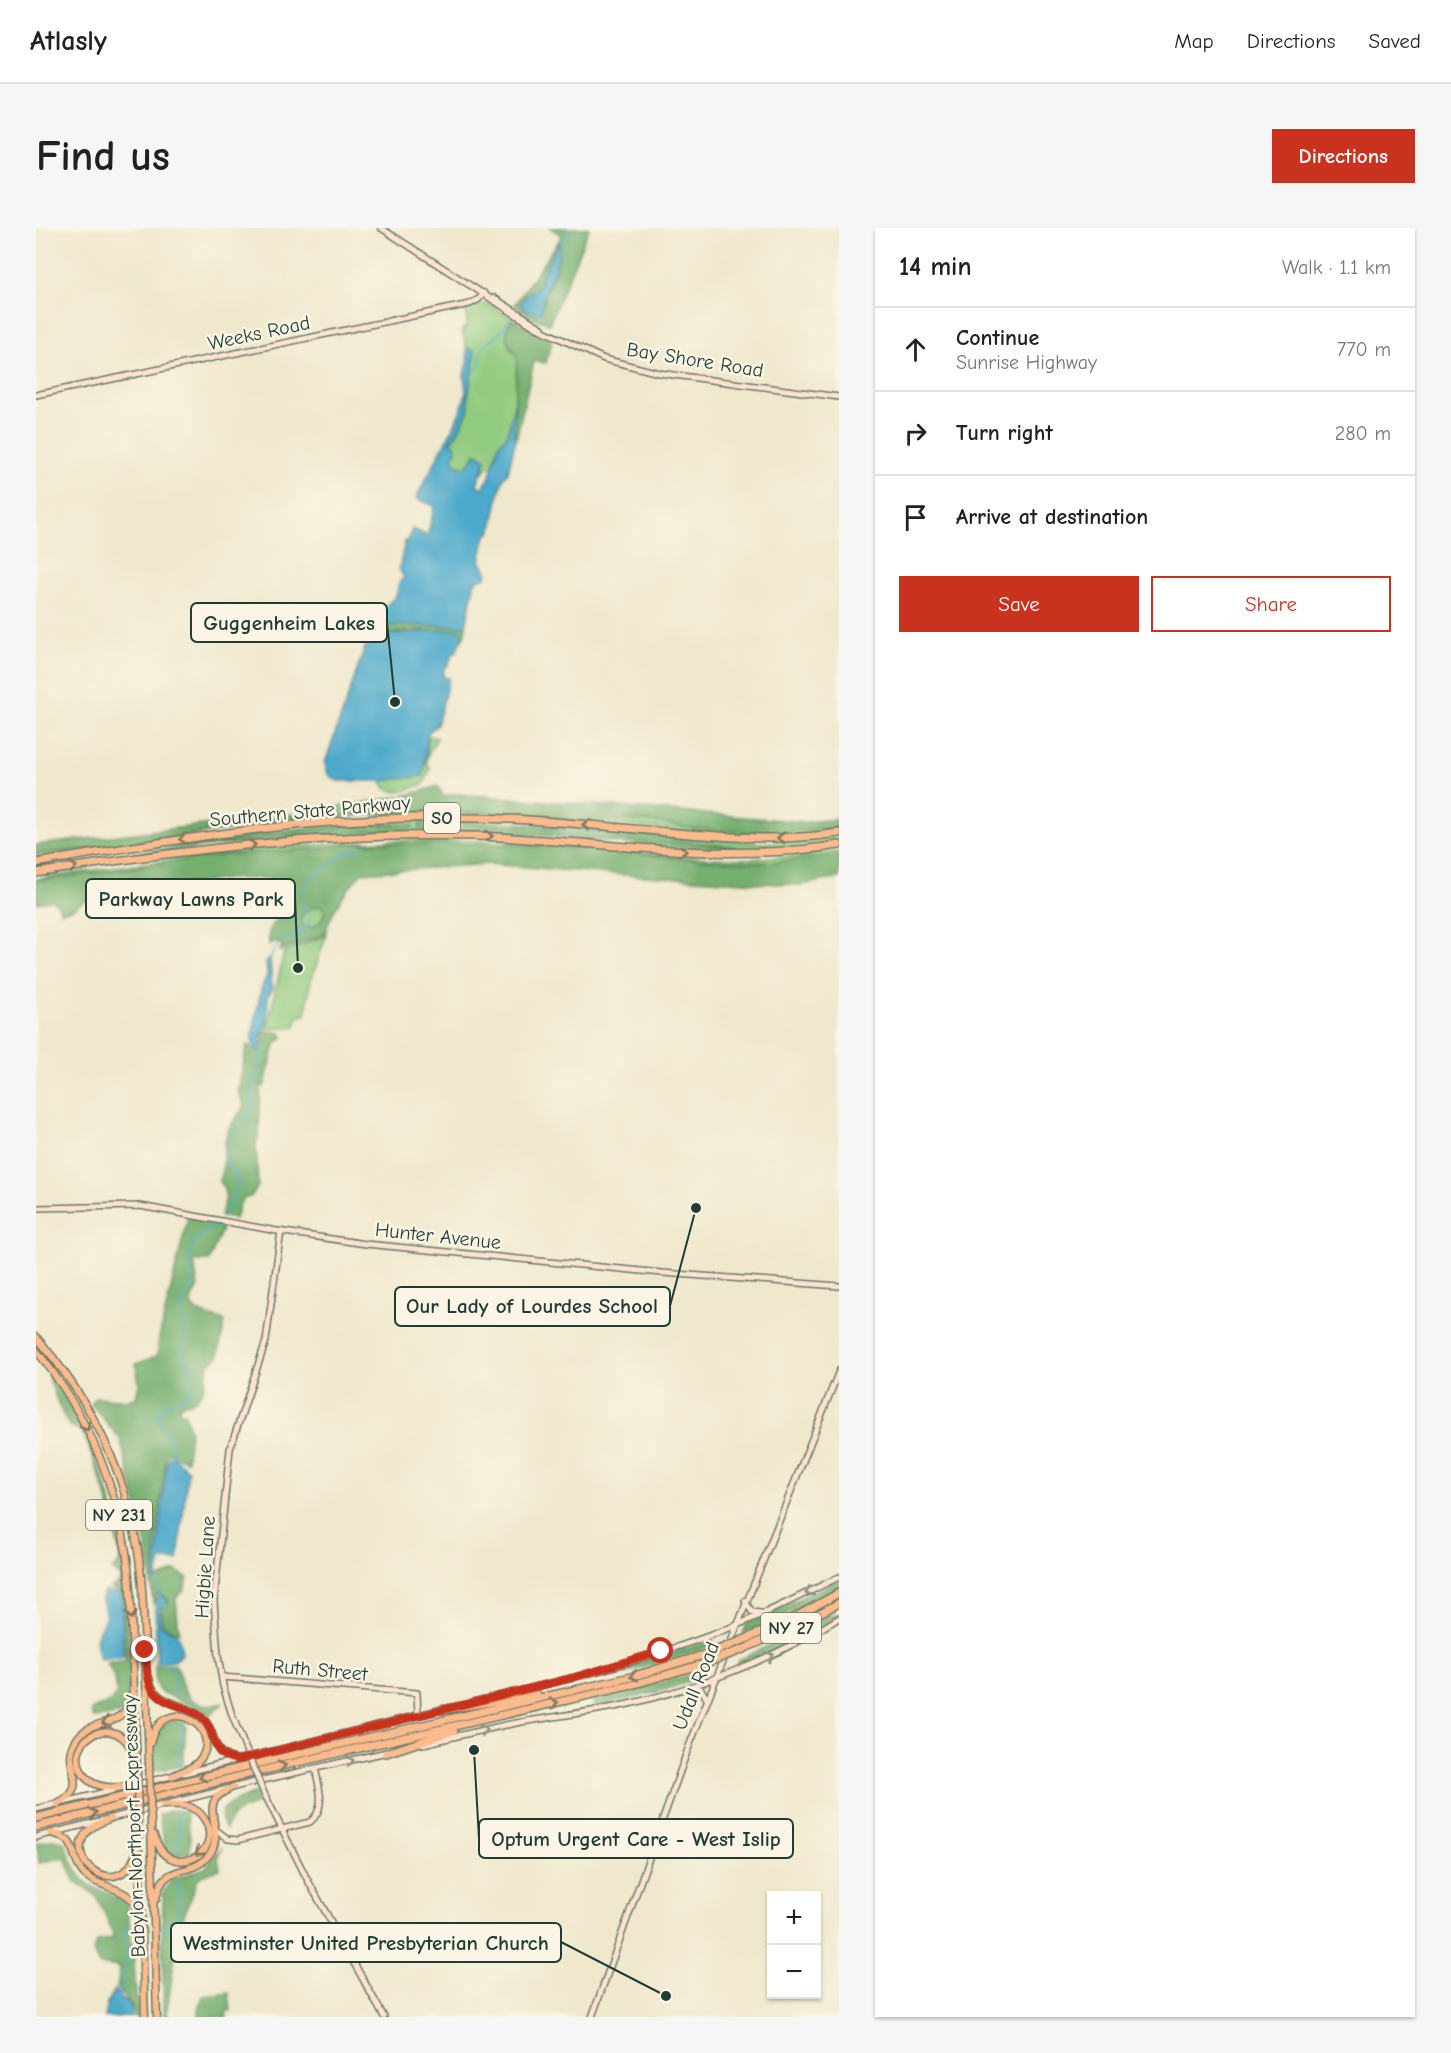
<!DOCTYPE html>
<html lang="en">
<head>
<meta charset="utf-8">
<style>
  body { margin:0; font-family:"Comic Neue",sans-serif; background:#f6f6f6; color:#202124 }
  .controls { position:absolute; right:18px; bottom:18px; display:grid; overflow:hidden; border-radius:0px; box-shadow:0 2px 4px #0004 }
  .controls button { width:54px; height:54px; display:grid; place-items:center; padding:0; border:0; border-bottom:2px solid #e0e0e0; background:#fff; color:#202124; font:30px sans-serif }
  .stop { position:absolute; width:18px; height:18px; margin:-14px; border:4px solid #c8321e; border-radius:50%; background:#fff }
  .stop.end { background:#c8321e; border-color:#fff; box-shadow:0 2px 6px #0008 }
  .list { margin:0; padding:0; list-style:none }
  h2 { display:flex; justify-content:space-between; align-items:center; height:78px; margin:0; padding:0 24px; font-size:26px }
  h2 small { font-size:20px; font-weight:400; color:#757577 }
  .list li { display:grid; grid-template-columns:39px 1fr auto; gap:18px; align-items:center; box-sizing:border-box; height:84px; padding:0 24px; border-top:2px solid #e0e0e0 }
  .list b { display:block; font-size:22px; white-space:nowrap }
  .list p { margin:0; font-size:20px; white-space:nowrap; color:#757577 }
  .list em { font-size:20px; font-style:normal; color:#757577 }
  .actions { display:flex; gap:12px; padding:18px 24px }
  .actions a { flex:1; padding:14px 0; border:2px solid #c8321e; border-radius:0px; text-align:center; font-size:21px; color:#c8321e }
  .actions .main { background:#c8321e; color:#fff }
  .icon { flex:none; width:33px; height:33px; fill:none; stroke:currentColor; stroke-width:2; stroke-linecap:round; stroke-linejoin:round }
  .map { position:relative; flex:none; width:803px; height:1789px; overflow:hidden; border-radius:0px }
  header { display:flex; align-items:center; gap:36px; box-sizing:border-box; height:84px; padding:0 30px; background:#fff; border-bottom:2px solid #e0e0e0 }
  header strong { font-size:28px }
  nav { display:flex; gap:33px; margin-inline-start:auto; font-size:21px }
  .intro { display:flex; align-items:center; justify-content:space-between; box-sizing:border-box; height:144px; padding:0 36px }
  h1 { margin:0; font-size:42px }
  .button { padding:15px 27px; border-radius:0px; background:#c8321e; color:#fff; font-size:21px; font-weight:700 }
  main { display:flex; gap:36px; padding:0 36px }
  aside { flex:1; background:#fff; border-radius:0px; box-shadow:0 2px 4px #0004 }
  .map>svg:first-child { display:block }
  .green { fill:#91cb7f; stroke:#58845a; stroke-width:1.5 }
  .forest { fill:#74af6e; stroke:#4a7651; stroke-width:1.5; fill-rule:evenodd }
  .water { fill:#4ca9cb; stroke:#367380; stroke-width:1.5 }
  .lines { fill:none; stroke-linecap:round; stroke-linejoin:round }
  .stream { stroke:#4ca9cb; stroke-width:1.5 }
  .secondary-casing { stroke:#687969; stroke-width:8 }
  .primary-casing { stroke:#687969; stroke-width:9 }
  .highway-casing { stroke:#687969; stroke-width:10 }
  .secondary { stroke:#fde4d1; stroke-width:5 }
  .primary { stroke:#fbbb8d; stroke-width:6 }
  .highway { stroke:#fbbb8d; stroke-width:7 }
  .secondary-bridge-casing { stroke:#687969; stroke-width:8; stroke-linecap:butt }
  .primary-bridge-casing { stroke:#687969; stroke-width:9; stroke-linecap:butt }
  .highway-bridge-casing { stroke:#687969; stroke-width:10; stroke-linecap:butt }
  .secondary-bridge { stroke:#fde4d1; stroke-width:5 }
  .primary-bridge { stroke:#fbbb8d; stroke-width:6 }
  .highway-bridge { stroke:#fbbb8d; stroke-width:7 }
  .oneway { stroke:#82765c }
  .oneway2 { stroke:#8e9082 }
  .route { stroke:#c8321e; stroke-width:8 }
  .labels { text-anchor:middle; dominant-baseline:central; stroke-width:5; stroke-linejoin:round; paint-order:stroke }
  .shield { fill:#fcf5e5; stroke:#617469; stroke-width:1.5 }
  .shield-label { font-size:18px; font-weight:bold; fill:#1f3d34 }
  .street-label { font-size:20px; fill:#1f3d34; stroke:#fcf5e5 }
  .leader { fill:none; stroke:#1f3d34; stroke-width:2 }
  .callout-dot { fill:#1f3d34; stroke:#fcf5e5; stroke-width:2 }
  .callout { fill:#fcf5e5; stroke:#1f3d34; stroke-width:2 }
  .callout-label { font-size:21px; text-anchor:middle; font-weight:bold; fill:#1f3d34 }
</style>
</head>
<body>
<header>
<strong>Atlasly</strong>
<nav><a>Map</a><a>Directions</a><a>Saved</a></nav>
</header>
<div class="intro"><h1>Find us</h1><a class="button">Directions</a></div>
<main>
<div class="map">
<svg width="803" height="1789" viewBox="0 0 803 1789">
  <rect width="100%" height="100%" fill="#fcf5e5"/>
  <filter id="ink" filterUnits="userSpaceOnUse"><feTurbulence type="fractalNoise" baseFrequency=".0167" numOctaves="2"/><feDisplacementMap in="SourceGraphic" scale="12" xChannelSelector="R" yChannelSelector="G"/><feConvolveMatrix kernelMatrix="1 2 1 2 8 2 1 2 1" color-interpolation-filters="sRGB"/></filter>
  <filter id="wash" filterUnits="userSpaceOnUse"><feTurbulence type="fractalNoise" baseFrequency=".008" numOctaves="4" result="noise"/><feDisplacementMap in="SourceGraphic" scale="24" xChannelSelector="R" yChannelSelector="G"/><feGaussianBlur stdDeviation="1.35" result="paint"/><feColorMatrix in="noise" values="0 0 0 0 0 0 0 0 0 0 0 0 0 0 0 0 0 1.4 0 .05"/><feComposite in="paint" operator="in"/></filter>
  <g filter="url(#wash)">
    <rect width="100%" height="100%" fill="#efe8cc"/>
    <path class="green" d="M449,76H453L477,91L472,98L473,119L481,128L479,173L476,194L470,208L463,216L457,238H453L447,244L450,231L441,225L434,235L428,239L419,235L417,229L420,223L414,214L422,204L433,181L432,168L439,126L434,121H431L426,102L431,97L430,81Z
      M392,508L401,510L392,526L390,536L394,540L388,556C371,562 356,571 345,553L389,536Z
      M372,584L476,585L543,591L610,593L657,600L731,605L803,599V601L761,606L701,607L446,586C400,585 354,585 309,589C205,598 103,616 0,629L1,625L30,623C144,607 258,590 372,584Z
      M387,593L471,594L725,615L803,608V615C756,619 710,623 662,621C590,619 518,605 445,604C326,603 209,615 92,627L138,619V616L272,599Z
      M369,612L465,613L672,630L713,631L759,628L803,623V627L732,635L647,631L578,623L478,617L321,615L291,620L101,638L0,653V651L11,649C130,630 249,616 369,612Z
      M284,678L289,682L286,692L277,699H269L265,695L266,686L277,679Z
      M290,707L274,756L270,787L261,789L260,799L231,801L248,724Z"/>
    <path class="forest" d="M515,0H553L513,96L498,90L480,79L479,76L526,8ZM524,14L519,45L509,65L508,75L490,68L503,58L505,49Z
      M477,91L516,114L510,135L498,133L481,207L478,208L481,128C470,115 466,105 477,91Z
      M344,389L346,395L354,397L430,398L429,406L425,414L426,406C401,401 369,400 344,409L347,402L340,392Z
      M402,558L407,568L421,566L770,594L803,591V599L731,605L657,600L610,593L543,591L476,585L372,584L310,587L214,598L30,623L0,625V617L260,586C307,576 356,574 402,558Z
      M395,595C497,596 599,605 700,619C594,616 490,602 384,601L383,596Z
      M327,597H376L377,600L368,602C309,603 251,608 193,615C170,617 116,630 97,625L224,607Z
      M321,615L478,617L578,623L647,631L732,635L803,627V650L765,657L723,655L576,646L452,636L325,645C309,664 295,683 289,706L244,723L246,717L239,713L233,717C232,689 237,700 252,683L250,672L234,657L233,650L191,651L120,660L48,673L36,681L24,684L23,678L16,672L0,675V653L190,627L291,620ZM284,678L289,682L286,692L277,699H269L265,695L266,686L277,679Z
      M226,803L245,805L247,809L239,817L228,859L225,855L223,906L220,915L222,958L215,969C203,969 202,981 199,991L184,988C190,972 193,967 183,951C191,937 185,918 192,903C196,895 203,887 208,878L202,863L211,817L222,823L227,816Z
      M152,989L188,996L173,1033H158L162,1059L156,1070L155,1077L163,1085L189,1093L182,1128L173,1136L168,1159L160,1172L144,1177L143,1183L149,1186L154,1203L151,1232C143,1231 140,1226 133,1225L130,1228L119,1322L118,1353L139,1342L152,1350L148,1362L140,1370L143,1405L126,1396V1380L132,1378L131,1370L122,1365L117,1375L112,1328L104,1288L84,1211L55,1176L59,1169L91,1172L100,1170L103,1156L100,1136L121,1128L123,1110Z
      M12,1146C22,1154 27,1166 33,1176C80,1249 89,1334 93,1419C93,1434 97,1469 87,1482C80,1490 67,1489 57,1490L55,1482L75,1474L81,1466L79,1451L71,1435L89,1434L87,1364L74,1360L81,1356L85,1349L76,1342C80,1339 83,1337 84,1331C84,1326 82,1319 81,1313C75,1276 62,1241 47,1207C44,1200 38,1201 33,1197C28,1192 13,1153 12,1146Z
      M803,1352V1359L729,1397L707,1406L711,1395Z
      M799,1385L802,1387C771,1407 739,1428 702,1436L701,1433Z
      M677,1412V1417L667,1421L586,1446L532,1457Z
      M119,1437H139C143,1442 143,1444 144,1451C150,1474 163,1479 186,1476L175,1487L123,1463L119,1453Z
      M670,1443C646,1463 590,1470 559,1479L557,1473Z
      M139,1492L148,1495L150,1497L147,1538L118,1543C117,1519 111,1502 139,1492Z
      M220,1565L225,1573C208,1584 198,1579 190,1601C174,1576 203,1573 220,1565Z
      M136,1582L150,1583C151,1597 157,1611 153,1626L139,1627L130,1624L123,1587Z
      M20,1611L29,1615C34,1628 39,1643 49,1653C61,1663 79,1666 91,1677L97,1723L102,1789H99C96,1772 90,1772 81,1760L84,1739L63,1736L57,1723L62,1713L77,1710C78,1703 63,1672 58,1666C52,1661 43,1659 38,1652C34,1645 31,1637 29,1629L3,1635L1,1615Z
      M186,1619L182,1628L184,1641L162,1650C158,1665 150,1678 146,1694C138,1722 136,1753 131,1782L132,1789H128L126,1712L127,1664L137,1651L169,1640Z
      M193,1765L195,1783H190L191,1789H163V1781L167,1768Z"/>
    <path class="water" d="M524,12C525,37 515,44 509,65C507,71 507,77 505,84C497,85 486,83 484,75L490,68L503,58L505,49Z
      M431,121L438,122L439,126L432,168L433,181L422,204L414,213L419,217L420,223L417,229L419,236L428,239L434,235L440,225L450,231C448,241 443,248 441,257L446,260L453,251L463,216L471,208L479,173L478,207H481L472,244L467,251L463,266L457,296L454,305L450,307L444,333L451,343L450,349L439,353L430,398L354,397L346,395L344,389L348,380L360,368L364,353L368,350L363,341L369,313H371L376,301L390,307L392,306L398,280L397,277L381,271L382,266L417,200L426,179L430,165L428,146L432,136Z
      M404,402H424L427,406L420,425H417L412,438H409L407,449L413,450L401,497L392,505L387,548L345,553H301C293,549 289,544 289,535L329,419L331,420L335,412L349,407Z
      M234,730L236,762L232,768L231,795L224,809L226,825L217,817L216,808L225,761L231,747L230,735Z
      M137,1228L152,1242L142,1332H125L121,1351L118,1352L131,1233L133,1229Z
      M68,1363L85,1365L86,1370L87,1428L85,1430L64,1431C57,1410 61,1406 70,1388L66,1371Z
      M124,1367L133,1374L124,1380V1397C143,1405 143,1406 146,1425L139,1433L121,1435L119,1374Z
      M79,1762L85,1771L91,1773L95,1779L96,1789H68L71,1775Z"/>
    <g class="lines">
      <path class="stream" d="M524,14L537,0
        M435,147C449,134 440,134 447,120C451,111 459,111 465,104C468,100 471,95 474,91
        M347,552L349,563
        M341,583L345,573
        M234,731L243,714C303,693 250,681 271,654C277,645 288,642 297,635C302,632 307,626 312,624C319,621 323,623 329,618
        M188,987C191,980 201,964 202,957C203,944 186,937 189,923C192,907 204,896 213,884C220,874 215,866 217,857C220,842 228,837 226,821
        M137,1228C138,1212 126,1202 122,1186C132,1168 144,1177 153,1166C167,1148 146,1133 146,1116C146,1112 149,1107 150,1103C144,1083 141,1075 157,1060L154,1030L156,1018L165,1007L184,996
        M121,1352L124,1367
        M133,1433L132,1437L140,1448C135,1456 138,1462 142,1469
        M143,1538L145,1497
        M143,1581V1622
        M126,1701L143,1696L142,1653
        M84,1770L83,1766L92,1731L88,1703L90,1700L97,1701"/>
    </g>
  </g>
  <g filter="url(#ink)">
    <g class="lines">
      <g class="secondary-casing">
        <path id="secondary" d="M345,0L499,99L568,131L623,145L803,169
          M458,70L506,100
          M0,167L434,76L443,71L448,65
          M0,980L104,978L241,1003L330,1016L626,1045L803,1058
          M709,1373L716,1384L725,1385
          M186,1449L381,1465L382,1487
          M656,1459L665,1461L671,1471
          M437,1474C523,1454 609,1433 691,1401C730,1386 766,1367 803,1349
          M387,1516C418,1509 449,1501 480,1495C519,1488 558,1484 597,1475C669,1457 740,1430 803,1390
          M210,1522L196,1487L187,1458L182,1428L178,1373L194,1221L230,1113L245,1003
          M148,1545L407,1481
          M227,1563L270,1649L348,1789
          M0,1581L139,1547
          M180,1602L192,1611L202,1612L274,1594C291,1580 283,1559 279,1540
          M0,1609L227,1552L351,1524
          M556,1789L652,1521L803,1143"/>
      </g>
      <g class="primary-casing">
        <path id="primary" d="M0,1109C51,1167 86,1236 100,1312C107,1348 107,1384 109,1421C110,1459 112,1497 113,1535
          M0,1122C48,1181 78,1250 90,1324C95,1354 95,1385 96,1415C98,1456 99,1497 101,1539
          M113,1449C117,1478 147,1473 165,1489C184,1505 171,1527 202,1532
          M114,1516C126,1459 194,1502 161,1535C155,1541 144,1544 136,1548
          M94,1558C87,1559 78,1560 71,1559C61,1558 52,1554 47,1546C25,1511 83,1480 98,1528
          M22,1576C58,1557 22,1538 41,1511C57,1487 89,1503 95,1467
          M75,1590C68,1593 60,1596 54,1601C20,1632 88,1678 101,1621
          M115,1598L121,1789
          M102,1601L109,1789
          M15,1605C45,1611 32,1629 48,1646C66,1663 98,1657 102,1687
          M118,1607C132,1656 189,1626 169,1592C165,1585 158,1580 151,1578C143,1576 135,1577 127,1577
          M120,1671C127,1632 155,1651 173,1627C189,1606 168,1583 181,1569C185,1565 192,1562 197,1559"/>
      </g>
      <g class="highway-casing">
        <path id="highway" d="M0,635C145,610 290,586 437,590C502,591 567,598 631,604C689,609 745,614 803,605
          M0,645C144,622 291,604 437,608C560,611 681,637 803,617
          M710,1411L761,1388L803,1365
          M705,1422L761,1397L803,1375
          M405,1482L501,1466
          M350,1525L418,1503
          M0,1590L244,1530L595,1449L674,1425
          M0,1599L245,1538L592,1458L670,1435"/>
      </g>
      <use href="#secondary" class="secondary"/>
      <use href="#primary" class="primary"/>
      <use href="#highway" class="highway"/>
      <g class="secondary-bridge-casing">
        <path id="secondary-bridge" d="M210,1522L227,1563"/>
      </g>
      <g class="primary-bridge-casing">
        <path id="primary-bridge" d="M113,1535L115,1598
          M101,1539L102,1601"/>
      </g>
      <g class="highway-bridge-casing">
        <path id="highway-bridge" d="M674,1425L710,1411
          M670,1435L705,1422"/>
      </g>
      <use href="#secondary-bridge" class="secondary-bridge"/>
      <use href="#primary-bridge" class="primary-bridge"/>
      <use href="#highway-bridge" class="highway-bridge"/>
    </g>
    <defs><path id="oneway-chevron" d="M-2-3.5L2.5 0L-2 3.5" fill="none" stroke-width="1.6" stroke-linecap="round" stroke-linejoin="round" transform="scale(1.5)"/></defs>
    <g class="oneway">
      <use href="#oneway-chevron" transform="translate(550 597) rotate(-175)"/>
      <use href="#oneway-chevron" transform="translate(453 608) rotate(2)"/>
      <use href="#oneway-chevron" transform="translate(745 610) rotate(178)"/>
      <use href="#oneway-chevron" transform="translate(147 611) rotate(172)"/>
      <use href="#oneway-chevron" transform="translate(216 617) rotate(-5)"/>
      <use href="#oneway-chevron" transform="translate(647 623) rotate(5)"/>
      <use href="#oneway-chevron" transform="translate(37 639) rotate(-8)"/>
      <use href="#oneway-chevron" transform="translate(50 1199) rotate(63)"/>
      <use href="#oneway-chevron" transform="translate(95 1387) rotate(88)"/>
      <use href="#oneway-chevron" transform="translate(598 1448) rotate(166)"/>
      <use href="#oneway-chevron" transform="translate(518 1475) rotate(-13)"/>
      <use href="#oneway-chevron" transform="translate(70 1494) rotate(164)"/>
      <use href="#oneway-chevron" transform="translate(246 1538) rotate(-13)"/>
      <use href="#oneway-chevron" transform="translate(167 1549) rotate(166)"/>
      <use href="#oneway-chevron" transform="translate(57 1585) rotate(-14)"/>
      <use href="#oneway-chevron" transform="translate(163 1624) rotate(137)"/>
    </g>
    <g class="oneway2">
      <use href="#oneway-chevron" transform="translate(773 1364) rotate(153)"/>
      <use href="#oneway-chevron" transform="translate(734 1428) rotate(-24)"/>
      <use href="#oneway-chevron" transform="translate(448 1502) rotate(-13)"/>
      <use href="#oneway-chevron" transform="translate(314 1533) rotate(-12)"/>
    </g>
  </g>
  <g class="lines" filter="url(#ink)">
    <path class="route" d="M109,1422C111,1434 110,1452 117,1462C128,1478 151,1477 165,1489C184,1505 170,1527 202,1532L536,1450L625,1423"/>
  </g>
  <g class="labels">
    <g class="shield">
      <rect x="388" y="575" width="36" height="30" rx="4.5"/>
      <rect x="50" y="1272" width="66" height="30" rx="4.5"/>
      <rect x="725" y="1385" width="60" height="30" rx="4.5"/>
    </g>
    <g class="shield-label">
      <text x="406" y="590">SO</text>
      <text x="83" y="1287">NY 231</text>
      <text x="755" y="1400">NY 27</text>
    </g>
    <g class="street-label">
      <text transform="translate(223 105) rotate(-12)">Weeks Road</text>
      <text transform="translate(659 132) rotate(9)">Bay Shore Road</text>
      <text transform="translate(274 583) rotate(-5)">Southern State Parkway</text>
      <text transform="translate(402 1008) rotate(6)">Hunter Avenue</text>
      <text transform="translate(169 1339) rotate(-86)">Higbie Lane</text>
      <text transform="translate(284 1442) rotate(5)">Ruth Street</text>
      <text transform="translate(660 1458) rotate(-68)">Udall Road</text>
      <text transform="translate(98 1598) rotate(-92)">Babylon-Northport Expressway</text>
    </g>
  </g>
  <path class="leader" d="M359 474L351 394M262 740L259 671M660 980L634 1078M438 1522L443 1611M630 1768L525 1714"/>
  <g class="callout-dot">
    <circle cx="359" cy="474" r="6"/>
    <circle cx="262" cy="740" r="6"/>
    <circle cx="660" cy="980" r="6"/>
    <circle cx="438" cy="1522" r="6"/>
    <circle cx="630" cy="1768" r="6"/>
  </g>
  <g class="callout">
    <rect x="155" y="375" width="196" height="39" rx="6"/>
    <rect x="50" y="651" width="209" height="39" rx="6"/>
    <rect x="359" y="1059" width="275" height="39" rx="6"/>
    <rect x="443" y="1591" width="314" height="39" rx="6"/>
    <rect x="135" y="1695" width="390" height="39" rx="6"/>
  </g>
  <g class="callout-label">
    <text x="253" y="402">Guggenheim Lakes</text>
    <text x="155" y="678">Parkway Lawns Park</text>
    <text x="496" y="1085">Our Lady of Lourdes School</text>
    <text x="600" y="1618">Optum Urgent Care - West Islip</text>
    <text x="330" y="1722">Westminster United Presbyterian Church</text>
  </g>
</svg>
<div class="controls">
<button>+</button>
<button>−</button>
</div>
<div class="stop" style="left:625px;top:1423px"></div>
<div class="stop end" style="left:109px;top:1422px"></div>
</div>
<aside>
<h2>14 min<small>Walk · 1.1 km</small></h2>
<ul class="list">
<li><svg class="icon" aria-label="ahead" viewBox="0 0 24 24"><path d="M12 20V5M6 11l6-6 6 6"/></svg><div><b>Continue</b><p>Sunrise Highway</p></div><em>770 m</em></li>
<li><svg class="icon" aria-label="right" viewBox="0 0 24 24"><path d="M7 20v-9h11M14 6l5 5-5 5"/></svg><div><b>Turn right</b></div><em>280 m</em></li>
<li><svg class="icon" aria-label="arrive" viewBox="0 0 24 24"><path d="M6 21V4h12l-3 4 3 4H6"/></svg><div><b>Arrive at destination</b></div></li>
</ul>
<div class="actions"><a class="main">Save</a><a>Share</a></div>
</aside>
</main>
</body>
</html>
